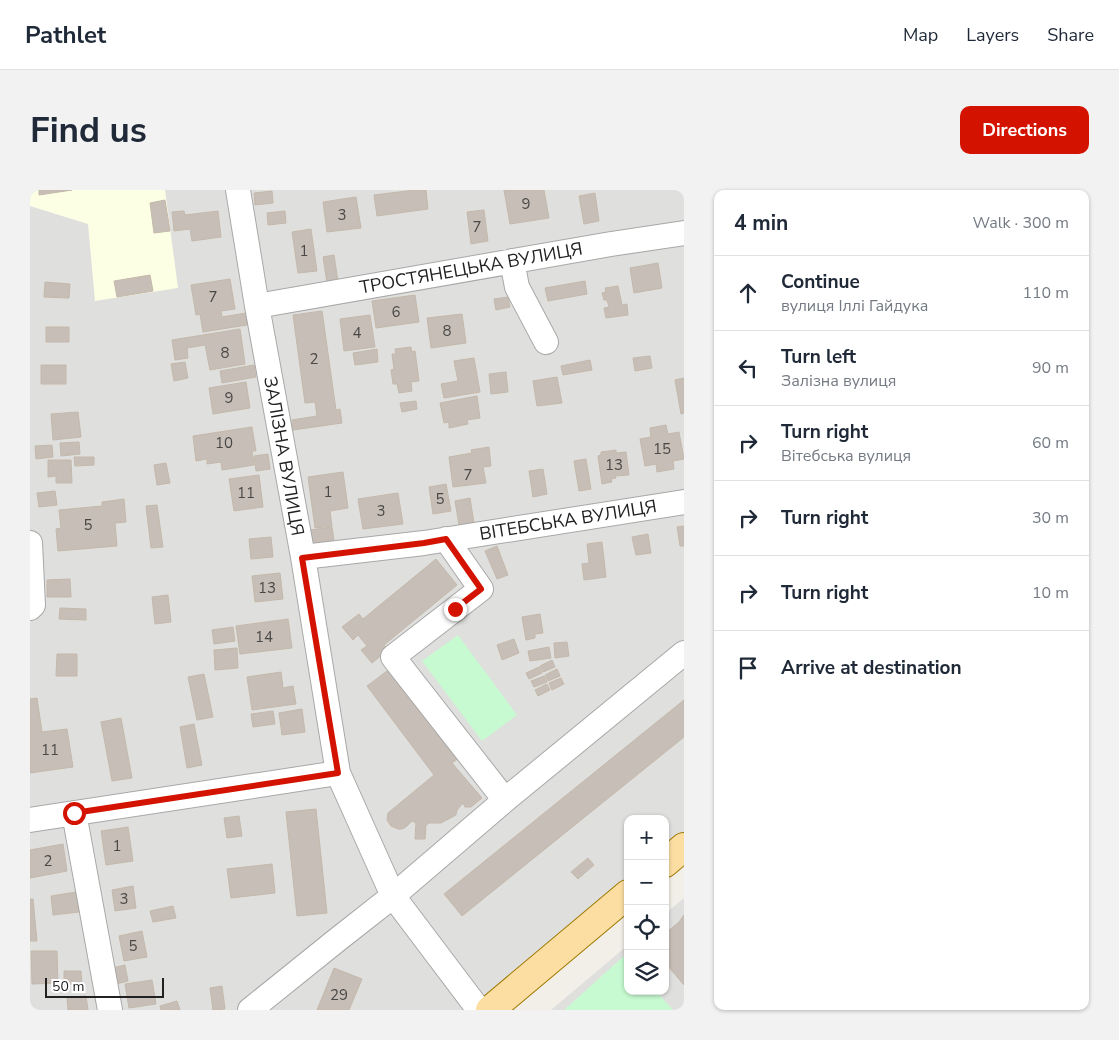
<!DOCTYPE html>
<html lang="en">
<head>
<meta charset="utf-8">
<style>
  body { margin:0; font-family:"Nunito Sans",sans-serif; background:#f2f2f3; color:#1f2937 }
  .controls { position:absolute; right:15px; bottom:15px; display:grid; overflow:hidden; border-radius:10px; box-shadow:0 1px 4px #0004 }
  .controls button { width:45px; height:45px; display:grid; place-items:center; padding:0; border:0; border-bottom:1px solid #e0e1e3; background:#fff; color:#1f2937; font:25px sans-serif }
  .scale { position:absolute; left:15px; bottom:12px; width:119px; box-sizing:border-box; padding-left:5px; border:2px solid #212121; border-top:0; font-size:14px; line-height:18px; white-space:nowrap; color:#212121; -webkit-text-stroke:4px #fff; paint-order:stroke }
  .stop { position:absolute; width:15px; height:15px; margin:-11px; border:4px solid #d31300; border-radius:50%; background:#fff }
  .stop.end { background:#d31300; border-color:#fff; box-shadow:0 1px 5px #0008 }
  .list { margin:0; padding:0; list-style:none }
  h2 { display:flex; justify-content:space-between; align-items:center; height:65px; margin:0; padding:0 20px; font-size:21px }
  h2 small { font-size:16px; font-weight:400; color:#747a83 }
  .list li { display:grid; grid-template-columns:32px 1fr auto; gap:15px; align-items:center; box-sizing:border-box; height:75px; padding:0 20px; border-top:1px solid #e0e1e3 }
  .list b { display:block; font-size:19px; white-space:nowrap }
  .list p { margin:0; font-size:16px; white-space:nowrap; color:#747a83 }
  .list em { font-size:16px; font-style:normal; color:#747a83 }
  .icon { flex:none; width:28px; height:28px; fill:none; stroke:currentColor; stroke-width:2; stroke-linecap:round; stroke-linejoin:round }
  .map { position:relative; flex:none; width:654px; height:820px; overflow:hidden; border-radius:10px }
  header { display:flex; align-items:center; gap:30px; box-sizing:border-box; height:70px; padding:0 25px; background:#fff; border-bottom:1px solid #e0e1e3 }
  header strong { font-size:24px }
  nav { display:flex; gap:28px; margin-inline-start:auto; font-size:18px }
  .intro { display:flex; align-items:center; justify-content:space-between; box-sizing:border-box; height:120px; padding:0 30px }
  h1 { margin:0; font-size:35px }
  .button { padding:12px 22px; border-radius:10px; background:#d31300; color:#fff; font-size:18px; font-weight:700 }
  main { display:flex; gap:30px; padding:0 30px }
  aside { flex:1; background:#fff; border-radius:10px; box-shadow:0 1px 4px #0004 }
  .map>svg:first-child { display:block }
  .residential { fill:#dfdfde }
  .education { fill:#fdffe4 }
  .park { fill:#c7fad0 }
  .building { fill:#c7bfb7; stroke:#c4b8aa }
  .lines { fill:none; stroke-linecap:round; stroke-linejoin:round }
  .minor-casing { stroke:#a8a8a8; stroke-width:26 }
  .major-casing { stroke:#9f7900; stroke-width:30 }
  .minor { stroke:#fff; stroke-width:24 }
  .major { stroke:#fcdea3; stroke-width:28 }
  .route { stroke:#d31300; stroke-width:6 }
  .labels { text-anchor:middle; dominant-baseline:central; stroke-width:4; stroke-linejoin:round; paint-order:stroke }
  .number-label { font-size:15px; fill:#4a4846 }
  .street-label { font-size:18px; fill:#212121; stroke:#fff }
</style>
</head>
<body>
<header>
<strong>Pathlet</strong>
<nav><a>Map</a><a>Layers</a><a>Share</a></nav>
</header>
<div class="intro"><h1>Find us</h1><a class="button">Directions</a></div>
<main>
<div class="map">
<svg width="654" height="820" viewBox="0 0 654 820">
  <rect width="100%" height="100%" fill="#f2efe8"/>
  <path class="residential" d="M0,0H654V657L635,673V629H598V704L460,820H0Z
    M654,708V820H521L598,755V801H635V724Z"/>
  <path class="education" d="M0,0H135L148,98L65,111L58,34L0,16Z"/>
  <path class="park" d="M428,445L487,525L452,551L392,471Z
    M594,766L598,770V801H626L643,820H534Z"/>
  <path class="building" d="M9,0H42L9,5Z
    M385,0H396L398,19L347,26L344,5Z
    M474,0H514L519,28L480,34Z
    M242,1L243,13L225,15L224,3Z
    M565,3L569,31L554,34L549,6Z
    M326,7L331,38L297,42L293,12Z
    M135,10L140,41L124,43L120,13Z
    M454,20L458,51L441,54L437,22Z
    M154,21L155,25L188,21L191,47L162,51L160,39L144,41L142,22Z
    M255,21L256,33L238,35L237,23Z
    M281,39L287,81L268,83L262,42Z
    M304,65L308,92L297,93L293,67Z
    M628,73L632,98L604,103L600,78Z
    M120,85L123,101L87,107L84,91Z
    M200,89L205,119L191,121L192,127L216,123L217,135L173,142L170,124L166,125L161,95Z
    M555,91L557,104L518,111L515,98Z
    M15,92L40,94L39,108L14,107Z
    M588,96L592,115L597,114L598,125L576,128L574,118L579,117L577,110H574L572,103L576,102L575,98Z
    M385,105L389,132L346,138L342,111Z
    M478,107L480,117L466,120L464,109Z
    M292,121L306,220L310,219L312,233L263,240L262,230L287,226L285,212L275,213L263,125Z
    M432,124L436,153L401,158L397,128Z
    M340,125L345,157L314,161L310,129Z
    M16,137H39V152H16Z
    M210,139L215,174L180,180L175,155L157,158L158,168L145,170L142,150Z
    M381,157L382,162L385,161L389,191L381,192L382,201L369,203L367,194H363L361,180L364,179L362,164H366L365,159Z
    M347,159L348,172L325,175L323,163Z
    M620,166L622,178L605,181L603,168Z
    M444,168L450,202L414,208L411,194L428,191L424,171Z
    M560,170L562,180L533,185L531,176Z
    M155,172L158,188L144,191L141,174Z
    M11,175H36V194H11Z
    M224,175L226,187L192,193L190,181Z
    M476,182L478,202L461,204L459,184Z
    M527,187L532,213L507,216L503,191Z
    M654,188V223L651,224L645,190Z
    M216,192L220,218L183,224L179,198Z
    M447,206L450,228L437,230L438,234L419,238V232L414,233L410,213Z
    M386,211L387,219L372,222L370,213Z
    M48,222L51,247L23,250L21,224Z
    M636,235L638,244L649,242L654,269L643,271L644,279L627,282L626,274L615,276L610,249L621,247L620,238Z
    M222,237L226,261H222L224,275L192,280L191,272L177,274V269L166,271L163,246Z
    M49,252L50,264L31,266L30,253Z
    M22,255L23,267L6,269L5,256Z
    M459,257L461,276L453,277L456,293L423,297L419,267L442,263L441,260Z
    M586,260V263L596,262L599,285L585,286L586,288L581,289L582,292L572,294L568,266L571,265V262Z
    M238,264L240,279L226,281L224,266Z
    M44,267H64V275L45,276Z
    M556,269L561,299L549,301L544,271Z
    M18,270H41L42,293H26V286L18,287Z
    M136,273L140,293L127,295L124,275Z
    M513,279L517,304L503,307L499,281Z
    M313,282L318,318L300,321L302,336L285,338L278,287Z
    M229,285L233,317L204,321L199,289Z
    M416,294L421,321L403,324L399,297Z
    M25,301L27,315L9,317L7,303Z
    M368,303L373,334L333,339L328,309Z
    M440,308L444,333L429,335L425,311Z
    M94,309L96,332L85,333L87,356L28,361L26,339L31,338L29,320L72,316V312Z
    M127,315L133,357L121,358L116,316Z
    M654,336V356H650L647,337Z
    M302,337L305,358L283,361L280,340Z
    M618,344L621,363L606,365L602,347Z
    M241,347L243,367L221,369L219,349Z
    M572,352L576,387L554,390L552,374L559,373L557,354Z
    M467,356L478,385L467,389L455,361Z
    M406,369L427,395L354,455L358,460L342,473L331,460L337,456L328,445L323,450L312,437L329,424L333,429Z
    M250,383L253,409L225,412L222,386Z
    M40,389L41,407H17V390Z
    M138,405L141,432L125,434L122,407Z
    M30,418L56,419V430L29,429Z
    M510,424L513,443L505,444V448L496,450L492,427Z
    M258,429L262,458L210,464L206,436Z
    M203,437L205,451L184,454L182,440Z
    M484,449L489,463L472,470L467,455Z
    M537,452L539,466L525,468L524,453Z
    M519,457L521,468L500,471L498,461Z
    M207,458L208,478L185,480L184,460Z
    M27,464H47V486H26Z
    M522,470L525,477L513,482L510,476Z
    M509,477L512,483L499,489L496,483Z
    M361,478L429,568L422,573L452,608L441,617H435L433,613L427,620L426,625L411,633H399L396,635L395,649H385L386,633L382,631L376,637L372,639H368L361,636L357,630L358,623L404,585L337,496Z
    M527,479L530,486L518,491L515,485Z
    M251,482L253,498L263,496L266,514L222,520L217,487Z
    M174,484L183,527L167,530L158,487Z
    M514,486L517,492L504,497L501,491Z
    M531,488L534,494L522,500L519,493Z
    M517,494L520,500L508,506L505,500Z
    M7,508L12,542L37,539L43,577L0,583V509Z
    M654,510V547L432,726L414,704Z
    M272,519L275,542L252,545L249,523Z
    M243,521L245,534L223,537L221,524Z
    M91,528L102,588L82,591L71,532Z
    M164,534L172,575L157,578L150,537Z
    M286,619L297,723L267,726L256,622Z
    M209,626L212,646L197,648L194,628Z
    M98,637L103,671L76,675L71,641Z
    M33,654L37,681L0,688V660Z
    M558,668L564,675L548,689L541,682Z
    M242,674L245,703L201,708L197,679Z
    M103,696L106,718L85,721L82,700Z
    M46,702L49,722L23,725L21,706Z
    M0,709H3L7,751H0Z
    M143,716L146,728L123,732L120,721Z
    M654,725V795L637,775L640,772L635,766V741L637,742L649,732Z
    M112,741L117,767L94,771L89,746Z
    M1,761H27L28,793L2,794Z
    M95,775L98,791L86,794L82,778Z
    M304,778L332,789L319,820H287Z
    M34,781H51L52,794H34Z
    M122,790L126,814L99,818L95,794Z
    M192,796L195,819L183,820L180,798Z
    M56,806L58,820H38L37,807Z
    M147,811L150,820H131L130,816Z"/>
  <g class="lines">
    <g class="minor-casing">
      <path id="minor" d="M208,0L227,116L273,367L308,583L363,706L449,820
        M482,71L487,97L516,152
        M227,116L581,54L654,43
        M416,349L451,399L363,467L475,610
        M0,353L3,415L0,418
        M273,367L394,353L654,312
        M44,623L80,820
        M0,630L308,583
        M220,820L307,750L363,706L475,610L654,463"/>
    </g>
    <g class="major-casing">
      <path id="major" d="M635,673L654,657
        M460,820L598,704"/>
    </g>
    <use href="#minor" class="minor"/>
    <use href="#major" class="major"/>
  </g>
  <g class="lines">
    <path class="route" d="M44,623L308,583L272,368L394,353L416,349L451,399L425,419"/>
  </g>
  <g class="labels">
    <g class="number-label">
      <text x="496" y="14">9</text>
      <text x="312" y="25">3</text>
      <text x="447" y="37">7</text>
      <text x="274" y="61">1</text>
      <text x="183" y="107">7</text>
      <text x="366" y="122">6</text>
      <text x="417" y="141">8</text>
      <text x="327" y="143">4</text>
      <text x="195" y="163">8</text>
      <text x="284" y="169">2</text>
      <text x="199" y="208">9</text>
      <text x="194" y="253">10</text>
      <text x="632" y="259">15</text>
      <text x="584" y="275">13</text>
      <text x="438" y="285">7</text>
      <text x="298" y="302">1</text>
      <text x="216" y="303">11</text>
      <text x="410" y="309">5</text>
      <text x="351" y="321">3</text>
      <text x="58" y="335">5</text>
      <text x="237" y="398">13</text>
      <text x="234" y="447">14</text>
      <text x="20" y="560">11</text>
      <text x="87" y="656">1</text>
      <text x="18" y="671">2</text>
      <text x="94" y="709">3</text>
      <text x="103" y="756">5</text>
      <text x="309" y="805">29</text>
    </g>
    <g class="street-label">
      <text transform="translate(441 78) rotate(-10)">ТРОСТЯНЕЦЬКА ВУЛИЦЯ</text>
      <text transform="translate(254 266) rotate(80)">ЗАЛІЗНА ВУЛИЦЯ</text>
      <text transform="translate(538 330) rotate(-9)">ВІТЕБСЬКА ВУЛИЦЯ</text>
    </g>
  </g>
</svg>
<div class="controls">
<button>+</button>
<button>−</button>
<button><svg class="icon" aria-label="locate" viewBox="0 0 24 24"><circle cx="12" cy="12" r="6"/><path d="M12 2v4M12 18v4M2 12h4M18 12h4"/></svg></button>
<button><svg class="icon" aria-label="layers" viewBox="0 0 24 24"><path d="M12 4l9 5-9 5-9-5zM3 14l9 5 9-5"/></svg></button>
</div>
<div class="scale">50 m</div>
<div class="stop" style="left:44px;top:623px"></div>
<div class="stop end" style="left:425px;top:419px"></div>
</div>
<aside>
<h2>4 min<small>Walk · 300 m</small></h2>
<ul class="list">
<li><svg class="icon" aria-label="ahead" viewBox="0 0 24 24"><path d="M12 20V5M6 11l6-6 6 6"/></svg><div><b>Continue</b><p>вулиця Іллі Гайдука</p></div><em>110 m</em></li>
<li><svg class="icon" aria-label="left" viewBox="0 0 24 24"><path d="M17 20v-9H6M10 6l-5 5 5 5"/></svg><div><b>Turn left</b><p>Залізна вулиця</p></div><em>90 m</em></li>
<li><svg class="icon" aria-label="right" viewBox="0 0 24 24"><path d="M7 20v-9h11M14 6l5 5-5 5"/></svg><div><b>Turn right</b><p>Вітебська вулиця</p></div><em>60 m</em></li>
<li><svg class="icon" aria-label="right" viewBox="0 0 24 24"><path d="M7 20v-9h11M14 6l5 5-5 5"/></svg><div><b>Turn right</b></div><em>30 m</em></li>
<li><svg class="icon" aria-label="right" viewBox="0 0 24 24"><path d="M7 20v-9h11M14 6l5 5-5 5"/></svg><div><b>Turn right</b></div><em>10 m</em></li>
<li><svg class="icon" aria-label="arrive" viewBox="0 0 24 24"><path d="M6 21V4h12l-3 4 3 4H6"/></svg><div><b>Arrive at destination</b></div></li>
</ul>
</aside>
</main>
</body>
</html>
